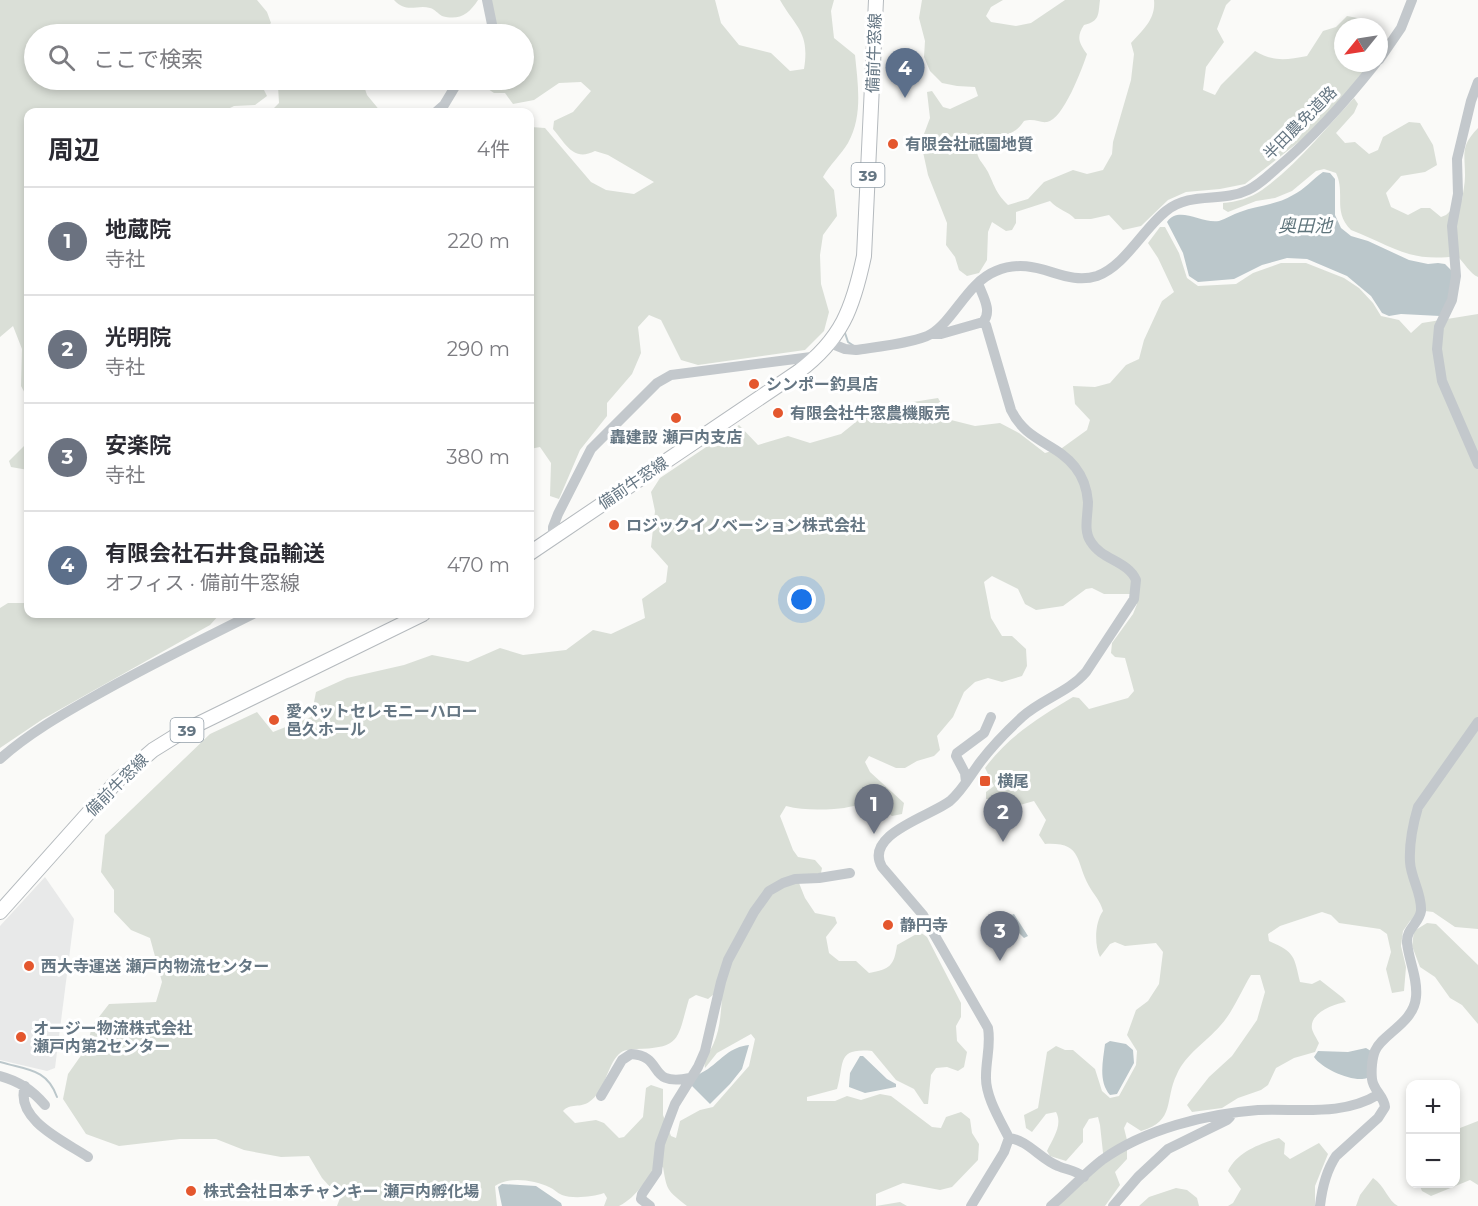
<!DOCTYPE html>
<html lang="ja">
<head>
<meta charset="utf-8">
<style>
  body { margin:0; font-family:Montserrat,"Noto Sans JP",sans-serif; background:#f2f2f3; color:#2b2b33 }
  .controls { position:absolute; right:18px; bottom:18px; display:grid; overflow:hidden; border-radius:12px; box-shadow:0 3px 9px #0003 }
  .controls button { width:54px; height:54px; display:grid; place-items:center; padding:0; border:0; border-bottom:2px solid #e1e1e2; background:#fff; color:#2b2b33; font:30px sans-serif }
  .compass { position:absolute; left:1334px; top:18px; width:54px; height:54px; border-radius:50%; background:#fff; box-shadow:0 3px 9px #0003; rotate:240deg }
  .you { position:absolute; left:802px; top:600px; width:21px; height:21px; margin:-15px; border:4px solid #fff; border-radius:50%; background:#1a73e8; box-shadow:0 0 0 9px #1a73e833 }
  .badge { display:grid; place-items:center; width:39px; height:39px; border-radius:50%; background:#d93025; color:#fff; font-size:20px; font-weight:700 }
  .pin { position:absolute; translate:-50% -50px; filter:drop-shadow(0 2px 3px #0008) }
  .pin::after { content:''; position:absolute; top:32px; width:21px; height:18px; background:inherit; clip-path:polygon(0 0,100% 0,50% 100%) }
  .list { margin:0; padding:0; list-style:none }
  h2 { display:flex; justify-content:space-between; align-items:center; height:78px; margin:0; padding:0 24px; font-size:26px }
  h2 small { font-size:20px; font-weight:400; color:#7c7c81 }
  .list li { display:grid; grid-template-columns:39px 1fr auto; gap:18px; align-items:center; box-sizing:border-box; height:108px; padding:0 24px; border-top:2px solid #e1e1e2 }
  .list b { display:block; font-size:22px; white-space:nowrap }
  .list p { margin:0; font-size:20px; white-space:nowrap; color:#7c7c81 }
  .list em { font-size:20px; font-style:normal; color:#7c7c81 }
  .icon { flex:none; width:33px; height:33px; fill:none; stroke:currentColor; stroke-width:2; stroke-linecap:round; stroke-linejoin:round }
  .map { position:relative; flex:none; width:1478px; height:1206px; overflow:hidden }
  .search { position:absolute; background:#fff; box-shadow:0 3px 9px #0003; left:24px; top:24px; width:510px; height:66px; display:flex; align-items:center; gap:15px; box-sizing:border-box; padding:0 21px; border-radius:33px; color:#7c7c81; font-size:22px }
  .panel { position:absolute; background:#fff; box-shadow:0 3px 9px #0003; left:24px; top:108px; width:510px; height:510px; border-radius:12px }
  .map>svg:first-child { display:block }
  .built { fill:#e8e9e9 }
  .green { fill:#dadfd7; fill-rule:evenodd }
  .water { fill:#bbc7cb }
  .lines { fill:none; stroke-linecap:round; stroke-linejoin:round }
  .stream { stroke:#bbc7cb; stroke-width:2 }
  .major-casing { stroke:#b5babe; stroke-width:16 }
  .minor { stroke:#c3c8cc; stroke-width:10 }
  .major { stroke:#fff; stroke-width:14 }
  .poi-dot { fill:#e4572e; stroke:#fff; stroke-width:2 }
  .labels { text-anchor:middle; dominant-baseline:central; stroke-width:6; stroke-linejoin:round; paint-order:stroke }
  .shield { fill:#fff; stroke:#939fa8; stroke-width:1.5 }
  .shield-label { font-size:15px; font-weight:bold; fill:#657683 }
  .street-label { font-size:16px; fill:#657683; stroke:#fff }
  .poi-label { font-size:16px; font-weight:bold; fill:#657683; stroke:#fff; text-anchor:start }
  .water-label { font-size:18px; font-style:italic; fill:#60757c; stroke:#fff }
</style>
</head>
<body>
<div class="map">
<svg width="1478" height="1206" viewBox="0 0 1478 1206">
  <rect width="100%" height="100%" fill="#fafaf8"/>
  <path class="built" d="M45,877L74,919L55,1068L47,1071L0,1060V926Z"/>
  <path class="green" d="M0,0H257L267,12L271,23L261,34H34V80H259L267,96L255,105L234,106L222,112H28V399L21,386L22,349L13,326L0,337Z
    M394,0H478C469,14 459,21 442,16C438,14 435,9 430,8C417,4 407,14 394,0Z
    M488,0H715L721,23L739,45L771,53L790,71L804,69C810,32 796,28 780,0H834L831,11L834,38L855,55C858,85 863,116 848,143C841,155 830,164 823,177L834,190L837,216L823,235L820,255L821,284L829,312L824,331L805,350L698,365L681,360L661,320L649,315L638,327L641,353L632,374L607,403V416L580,450L559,499L550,496L551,463L540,447L530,449V129L531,127L545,128L591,182L606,190L634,194L654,182L608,155L595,151C573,162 566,144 553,129L554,121L573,112L591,91L581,82L559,83L534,100L513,104L505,93H494L485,87L486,80H524V34H491Z
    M922,0H1003L991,7L986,16L991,22L1016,26L1031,23L1065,0H1100C1098,15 1100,21 1084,25C1076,37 1079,43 1087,54C1082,69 1063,120 1047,122C1039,123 1035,118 1024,121C1009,144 994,128 976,146C978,162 981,159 988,172C995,187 996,193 1008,205L1028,199L1044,182L1073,170L1087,174L1103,170L1112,154L1113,142L1131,80L1134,54L1131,43C1143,30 1156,19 1154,0H1231L1226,5L1217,29L1224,42L1206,67L1203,90L1215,95L1221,85L1255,51C1274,62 1286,60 1307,56L1323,31L1336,27L1347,16L1368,20V27H1343V63H1373L1309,134L1245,184L1220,189L1186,192L1168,200L1141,226L1123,230L1109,215L1091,219H1075C1068,211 1058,210 1050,201L1016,212V223L1012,230L1006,231L992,222L988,232L987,260L979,273L967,276L959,270L955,257L946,245L947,223L928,175L923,152L924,134L930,118L927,92L932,91L943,107L950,109L978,96L975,87L957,86L942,83L930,71L924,57L925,41L919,18Z
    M320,80H362L367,95L381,112H270L279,103L278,86L287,84L308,87Z
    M1354,98L1358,104L1354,113L1336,133L1345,143L1355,142L1369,154L1378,150L1383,137L1409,122L1420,123L1433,145L1437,165L1425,172L1401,176L1386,193L1391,207L1408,215L1421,208H1430L1441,217L1446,215L1462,200C1463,192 1465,184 1465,176C1465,152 1460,147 1478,128V277C1470,274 1464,262 1457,256C1410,263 1392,246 1351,230C1332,211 1346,194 1336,173L1324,169L1316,171L1292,191L1275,198L1256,201L1228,212L1223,209V203C1236,202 1251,198 1262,190C1297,165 1325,129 1354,98Z
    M1160,227H1165L1179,253L1187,278L1198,286L1236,284L1253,273L1281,263H1306L1344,278L1359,288L1373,303L1381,316L1399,320L1411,333L1422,323L1478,314V929L1455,927L1433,912L1425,911L1410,921L1403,931L1401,946L1406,967L1404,991L1392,993L1386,969L1391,952L1387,934L1380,929L1339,923L1331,915L1322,912L1280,926L1268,934L1269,941C1295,952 1294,956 1300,982L1312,984L1320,980L1343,998L1346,1002C1334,1004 1309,1013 1312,1029C1313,1033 1317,1039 1319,1043L1315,1052L1294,1058L1276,1068L1268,1085L1261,1090L1238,1098L1222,1108L1192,1112L1187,1105L1209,1077L1232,1056L1257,1020L1265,992L1260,975H1251C1241,991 1233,1012 1220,1026C1206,1042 1186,1054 1177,1074C1164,1100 1176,1121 1141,1131L1127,1122L1124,1128L1127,1140V1159L1115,1172L1120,1185L1105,1206H1058L1104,1162L1100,1125L1098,1117L1089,1119L1083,1129V1142L1066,1161L1050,1156L1047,1151C1053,1138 1063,1125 1056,1112L1046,1114L1032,1132L1026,1128L1024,1115L1038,1108L1047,1052L1056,1046L1065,1050H1073L1095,1069L1102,1091L1110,1098L1119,1096L1136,1065L1137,1051L1127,1035L1136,1010L1148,1001L1159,984L1163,952L1156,943L1125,946L1115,942L1110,944L1100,957C1094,944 1095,922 1103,911C1100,900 1094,895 1089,886C1075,861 1083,842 1045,844L1039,835L1046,820L1034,801L1020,805L1013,800L986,799V792L994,786L985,768C1008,736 1040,717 1073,697L1079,698L1089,709L1128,698L1134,691L1125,658L1115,657L1111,653L1112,643L1133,614L1137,604L1130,594H1104L1092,588L1086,589L1063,606L1036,610L1025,604L1018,589L992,576L984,582L991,618L1002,636H1012L1026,649L1027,666L1022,676L1002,682L988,678L975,682L964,692L953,717L937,736L940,750L934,756L917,761L905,768H896L869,756L865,762L870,772L904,803L902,814L892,816C867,795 861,808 834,809C818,810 801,810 786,806L780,816L793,850L798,857L815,860L822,868L821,873L799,883L805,898L815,913L835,917L837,923L826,937L829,953L839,961H856L869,973C890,969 894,966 897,945L920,932L927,937L961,1003V1017L956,1026L957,1041L967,1052L964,1067L958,1071L947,1067L936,1068L931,1075L928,1104H924L914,1089L896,1080L872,1051C836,1048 845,1062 837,1089L807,1097V1101H835L847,1096L861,1100L880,1094L891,1096L932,1127L941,1128L946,1117L961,1112L970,1119L972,1133L979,1144L978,1160L952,1187L940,1190L903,1183L876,1194V1206L900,1202L907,1206H687C667,1190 667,1191 663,1167C646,1176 638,1197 619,1206C615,1206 608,1206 604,1206L607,1198L604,1193C592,1197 573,1199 562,1195C557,1193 554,1189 549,1187C534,1180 509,1176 495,1186L497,1206H337L340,1198L322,1178L309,1156L281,1157L244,1150L216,1139H180L119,1146L86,1134L63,1099L68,1074L87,1047L92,1026L109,1004L156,1002L162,982L150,938L131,930L114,912V890L101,872L105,835L210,734L257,712L273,732L311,717L316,692L347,678L404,665L432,655L468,662L500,648L523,655L566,650L593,630L611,634L645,618L642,599L666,582L668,566L651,547L655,511L651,492L660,478L739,425L758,445L788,436L810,443L841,434L862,417L913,402L938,398L951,420L975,426L1000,423L1019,433L1045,453L1062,448L1087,430L1090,420L1075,404L1073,386L1095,387L1110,383L1126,365L1139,359L1144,340L1162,301L1174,292L1158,258L1148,243ZM714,994L722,996C721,1013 720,1030 713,1045C709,1053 703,1060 705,1068L717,1053L751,1034L755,1039L749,1066L713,1107L700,1110L680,1121L676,1138L671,1136L663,1115V1089L651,1085L646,1088L643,1117L624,1137L619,1138L604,1123L596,1120L575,1123L563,1111C570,1103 581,1108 589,1102C606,1091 606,1067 619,1054C624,1049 630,1050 636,1049C682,1048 677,1039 689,999L696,995L708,999Z
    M28,442V470L11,467L9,461Z
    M8,603H28V614H220L210,625L43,719L0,748V608Z
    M1427,923L1436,924L1478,965V1024L1462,1005L1450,998L1435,977L1420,967L1412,946L1414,931Z
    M1478,1121V1185L1470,1180L1431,1196L1422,1191L1419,1184H1456V1133L1460,1128Z
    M1279,1138L1285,1143L1284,1154L1290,1159L1319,1143L1328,1154L1315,1186V1206H1228L1233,1203L1241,1189L1228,1171C1237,1152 1259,1144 1279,1138Z
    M1373,1178C1385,1186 1388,1201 1398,1206H1356L1360,1195Z
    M1176,1188L1187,1190L1197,1198L1199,1206H1139L1149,1197Z"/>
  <path class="water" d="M1323,172L1330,173L1335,179V215L1341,228L1351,236L1368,241L1409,260L1428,264L1438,263L1445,264L1452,271L1449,298L1440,316L1401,314L1389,316L1382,313L1371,296L1347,276L1307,259L1287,258L1262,265L1234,279L1198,282L1189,276L1183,253L1167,222C1179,205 1201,224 1219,221C1226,219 1233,214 1240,212C1258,205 1277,205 1293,195C1304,190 1313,179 1323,172Z
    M1014,914L1028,936L1024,938L1017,931L1005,929L998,920Z
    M1110,1041L1126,1044L1133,1050L1134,1063L1117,1094L1110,1095C1098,1081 1103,1061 1105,1044Z
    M749,1045L742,1069L730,1084L710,1104L690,1084C694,1076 700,1074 708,1069C722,1059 730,1047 749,1045Z
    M1366,1048L1371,1051L1367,1078C1354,1083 1322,1069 1314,1057L1318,1051L1348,1052Z
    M860,1056H863L887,1079L896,1084V1087L865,1093L849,1087L850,1073Z
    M502,1184L536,1186L561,1203L562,1206H502L498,1187Z"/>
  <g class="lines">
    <path class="stream" d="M845,333L848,342L854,346
      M0,1062C26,1070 47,1068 57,1097"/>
    <g class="major-casing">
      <path id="major" d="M530,553L798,372C842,339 853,308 864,256L876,0
        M0,912L117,781L153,750L182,732L423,614"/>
    </g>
    <path class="minor" d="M487,0L494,34
      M1379,60L1401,28L1412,0
      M1478,82L1471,101L1457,159L1458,194L1452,226L1456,276L1452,300L1439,327L1437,349L1442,381L1478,464
      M436,112L444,105L459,80
      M978,283C982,295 993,311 983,322
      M931,334H941L983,322L986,325L1011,410C1026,442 1057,443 1075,467C1083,477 1087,489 1088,502C1088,515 1083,531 1091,542C1102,560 1128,561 1136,580L1134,599L1086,672C1069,692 1042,699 1022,717C1008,730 993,745 981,761C971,774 963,790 950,801C931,816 863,834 882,867L923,915L988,1028C991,1045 986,1059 986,1076C985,1096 1000,1120 1009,1138L1004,1152L971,1206
      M830,343L845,349L856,350C874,347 916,343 931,334C954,320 968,282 996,271C1037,254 1062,287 1097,276C1125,266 1143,229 1166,211C1191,191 1221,203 1248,190C1259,185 1268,176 1277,168C1314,137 1346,101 1376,63
      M553,536V527L558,514L591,449L657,383L671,375L819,356
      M0,759C28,734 61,715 93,697C145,667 199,641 253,614
      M966,782L965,773L956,756L957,753L984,733L991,717
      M0,1076C19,1081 32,1090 45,1105
      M25,1086C14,1120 66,1142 88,1157
      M601,1096L622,1060L631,1054C666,1056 645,1087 690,1078
      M1009,1138C1028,1140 1040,1159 1058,1166C1067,1170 1076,1170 1084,1177
      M650,1206L641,1199L642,1194L657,1172L660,1144L675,1104L698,1067L705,1051L721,982L728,960L754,912L769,891L783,883L795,879L819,878L850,873
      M1051,1206C1068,1192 1085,1173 1102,1160C1145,1129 1206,1114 1258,1110C1298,1108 1342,1117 1379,1094
      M1113,1206L1138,1177L1168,1149L1227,1120L1230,1117
      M1320,1206C1322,1188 1326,1171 1336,1156L1378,1118L1385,1107C1384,1096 1373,1090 1372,1079C1371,1071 1372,1058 1375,1051C1382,1034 1414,1023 1416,997C1418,979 1409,961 1407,943C1406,928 1419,924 1421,911C1422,893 1411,879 1410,862C1409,844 1413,824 1418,807L1478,722"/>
    <use href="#major" class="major"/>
  </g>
  <g class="poi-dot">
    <circle cx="893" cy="144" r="6"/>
    <circle cx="754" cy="384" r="6"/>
    <circle cx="778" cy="413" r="6"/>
    <circle cx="676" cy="418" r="6"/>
    <circle cx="614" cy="525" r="6"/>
    <circle cx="274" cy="720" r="6"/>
    <rect x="979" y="775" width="12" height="12" rx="3"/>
    <circle cx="888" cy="925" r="6"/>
    <circle cx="29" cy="966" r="6"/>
    <circle cx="21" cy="1037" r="6"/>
    <circle cx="191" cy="1191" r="6"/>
  </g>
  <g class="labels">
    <g class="shield">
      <rect x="851.5" y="163" width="33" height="24" rx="4.5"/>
      <rect x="170.5" y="718" width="33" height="24" rx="4.5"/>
    </g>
    <g class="shield-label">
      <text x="868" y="175">39</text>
      <text x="187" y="730">39</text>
    </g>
    <g class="street-label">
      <text transform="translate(874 53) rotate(-88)">備前牛窓線</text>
      <text transform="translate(1300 123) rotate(-45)">半田農免道路</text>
      <text transform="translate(633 483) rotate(-34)">備前牛窓線</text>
      <text transform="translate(117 785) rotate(-45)">備前牛窓線</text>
    </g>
    <g class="poi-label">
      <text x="905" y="144">有限会社祇園地質</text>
      <text x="766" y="384">シンポー釣具店</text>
      <text x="790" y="413">有限会社牛窓農機販売</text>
      <text x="676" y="437" text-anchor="middle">轟建設 瀬戸内支店</text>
      <text x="626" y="525">ロジックイノベーション株式会社</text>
      <text x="286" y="711">愛ペットセレモニーハロー<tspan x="286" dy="18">邑久ホール</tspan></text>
      <text x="997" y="781">横尾</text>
      <text x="900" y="925">静円寺</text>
      <text x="41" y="966">西大寺運送 瀬戸内物流センター</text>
      <text x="33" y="1028">オージー物流株式会社<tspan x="33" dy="18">瀬戸内第2センター</tspan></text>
      <text x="203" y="1191">株式会社日本チャンキー 瀬戸内孵化場</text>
    </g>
    <g class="water-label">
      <text x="1305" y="226">奥田池</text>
    </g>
  </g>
</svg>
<div class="controls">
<button>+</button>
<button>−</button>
</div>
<svg class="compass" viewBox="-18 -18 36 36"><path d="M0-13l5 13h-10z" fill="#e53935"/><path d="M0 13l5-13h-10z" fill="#7c7c81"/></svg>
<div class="you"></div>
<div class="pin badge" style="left:874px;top:834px;background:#6b7280">1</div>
<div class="pin badge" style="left:1003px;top:842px;background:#6b7280">2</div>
<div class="pin badge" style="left:1000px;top:961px;background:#6b7280">3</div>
<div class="pin badge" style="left:905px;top:98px;background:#5c6f8a">4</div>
<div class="search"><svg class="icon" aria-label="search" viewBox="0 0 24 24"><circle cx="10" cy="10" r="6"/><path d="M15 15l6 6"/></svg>ここで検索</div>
<section class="panel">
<h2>周辺<small>4件</small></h2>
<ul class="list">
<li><span class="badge" style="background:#6b7280">1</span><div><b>地蔵院</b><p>寺社</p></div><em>220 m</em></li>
<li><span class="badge" style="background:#6b7280">2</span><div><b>光明院</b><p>寺社</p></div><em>290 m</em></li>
<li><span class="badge" style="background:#6b7280">3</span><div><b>安楽院</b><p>寺社</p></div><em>380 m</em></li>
<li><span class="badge" style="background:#5c6f8a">4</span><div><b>有限会社石井食品輸送</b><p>オフィス · 備前牛窓線</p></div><em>470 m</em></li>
</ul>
</section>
</div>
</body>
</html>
